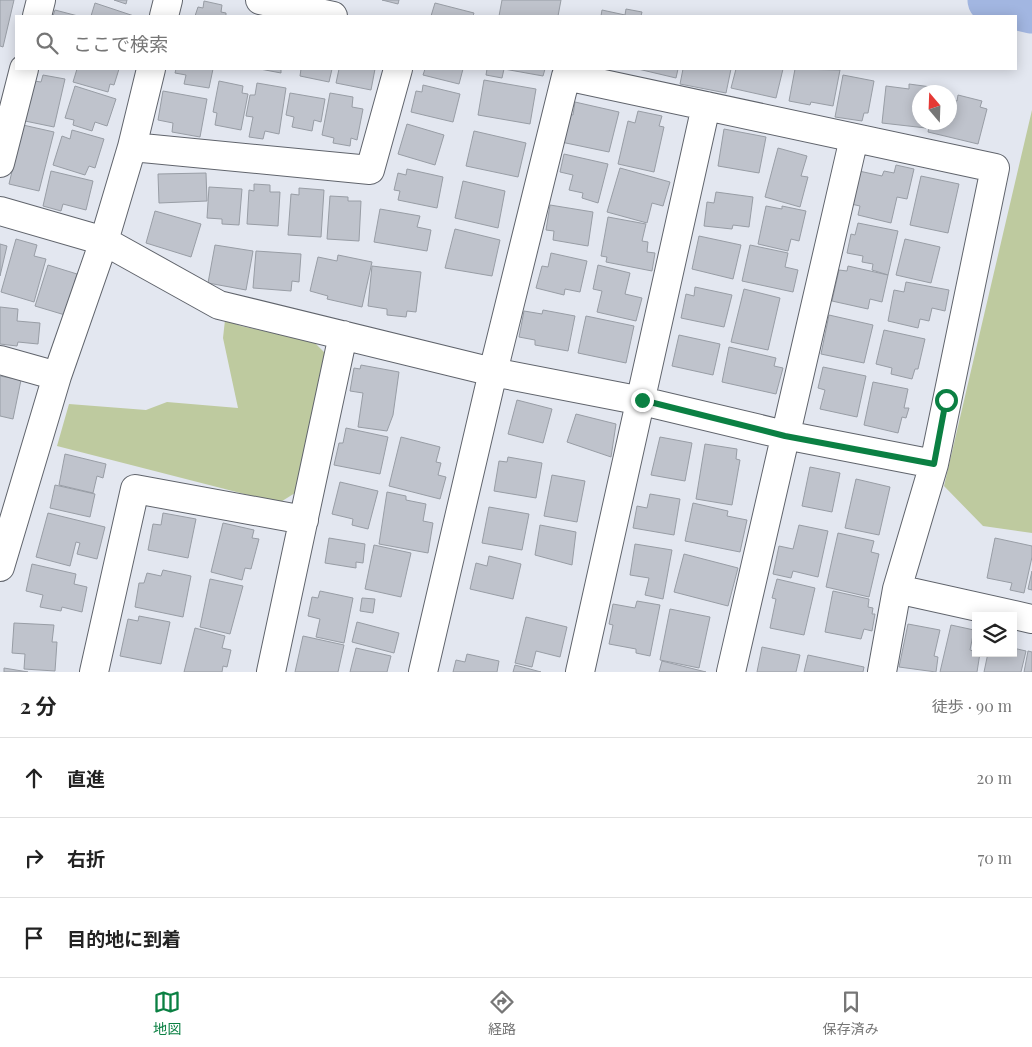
<!DOCTYPE html>
<html lang="ja">
<head>
<meta charset="utf-8">
<style>
  body { margin:0; font-family:"Playfair Display","Noto Sans JP",serif; background:#f6f6f6; color:#222 }
  .controls { position:absolute; right:15px; bottom:15px; display:grid; overflow:hidden; border-radius:0px; box-shadow:0 2px 12px #0003 }
  .controls button { width:45px; height:45px; display:grid; place-items:center; padding:0; border:0; border-bottom:1px solid #e0e0e0; background:#fff; color:#222; font:25px sans-serif }
  .compass { position:absolute; left:912px; top:85px; width:45px; height:45px; border-radius:50%; background:#fff; box-shadow:0 2px 12px #0003; rotate:341deg }
  .stop { position:absolute; width:15px; height:15px; margin:-11px; border:4px solid #0b8043; border-radius:50%; background:#fff }
  .stop.end { background:#0b8043; border-color:#fff; box-shadow:0 1px 5px #0008 }
  .list { margin:0; padding:0; list-style:none }
  h2 { display:flex; justify-content:space-between; align-items:center; height:65px; margin:0; padding:0 20px; font-size:21px }
  h2 small { font-size:16px; font-weight:400; color:#767676 }
  .list li { display:grid; grid-template-columns:32px 1fr auto; gap:15px; align-items:center; box-sizing:border-box; height:80px; padding:0 20px; border-top:1px solid #e0e0e0 }
  .list b { display:block; font-size:19px; white-space:nowrap }
  .list em { font-size:16px; font-style:normal; color:#767676 }
  .icon { flex:none; width:28px; height:28px; fill:none; stroke:currentColor; stroke-width:2; stroke-linecap:round; stroke-linejoin:round }
  .map { position:relative; flex:none; width:1032px; height:672px; overflow:hidden }
  .search { position:absolute; background:#fff; box-shadow:0 2px 12px #0003; left:15px; right:15px; top:15px; height:55px; display:flex; align-items:center; gap:12px; box-sizing:border-box; padding:0 18px; border-radius:0px; color:#767676; font-size:19px }
  .sheet { height:305px; background:#fff }
  nav { display:flex; justify-content:space-around; align-items:center; box-sizing:border-box; height:70px; border-top:1px solid #e0e0e0; background:#fff; font-size:14px; color:#767676 }
  nav a { display:grid; justify-items:center; gap:2px }
  nav .on { color:#0b8043 }
  .map>svg:first-child { display:block }
  .green { fill:#beca9f }
  .lines { fill:none; stroke-linecap:round; stroke-linejoin:round }
  .river { stroke:#a2b6e1; stroke-width:49 }
  .building { fill:#bfc3cc; stroke:#989da5 }
  .minor-casing { stroke:#60646c; stroke-width:30 }
  .minor { stroke:#fff; stroke-width:28 }
  .route { stroke:#0b8043; stroke-width:6 }
</style>
</head>
<body>
<div class="map">
<svg width="1032" height="672" viewBox="0 0 1032 672">
  <rect width="100%" height="100%" fill="#e3e7f0"/>
  <path class="green" d="M1032,110V533L983,526L944,486Z
    M225,320L241,326L314,342L325,353L295,493L279,503L57,446L69,404L146,410L167,402L238,408L223,338Z"/>
  <g class="lines">
    <path class="river" d="M992,0L1032,9"/>
  </g>
  <path class="building" d="M0,0H14L3,47L0,46Z
    M114,0H127L126,4Z
    M382,0H399L398,4Z
    M502,0H561L558,16H499Z
    M204,1L222,5L221,12L226,13V16H195L198,7L203,8Z
    M95,3L134,16H91Z
    M435,3L474,13L473,16H431Z
    M626,9L642,12L641,16H601L602,10L625,15Z
    M55,10L78,16H53Z
    M77,69H119L114,85L110,84L108,92L73,82Z
    M176,69H213L209,88L184,84L186,75L175,73Z
    M260,69H281V73Z
    M301,69H332L329,82L300,76Z
    M339,69H375L371,90L336,83Z
    M425,69H463L459,84L423,75Z
    M487,69H504L502,78L486,75Z
    M504,69H545L543,76Z
    M638,69H678L676,78Z
    M683,69H731L726,93L680,84Z
    M736,69H783L776,98L731,88Z
    M795,69L840,70L833,106L811,102L810,105L789,101Z
    M43,75L65,79L54,127L25,121L34,81L41,82Z
    M843,75L874,81L868,113H864L862,121L835,117Z
    M484,80L536,89L530,124L478,115Z
    M219,81L243,86L242,93L248,94L241,130L215,125L217,113L213,112Z
    M257,83L286,88L279,134L265,131L263,139L249,137L253,117L246,116L250,95H255Z
    M909,84L931,87V92H920V122H927L926,128L882,123L886,86L909,89Z
    M423,85L460,94L453,122L411,112L416,91L422,92Z
    M75,86L116,99L107,126L95,122L92,131L73,125L74,120L65,118Z
    M163,91L207,99L200,137L172,132L173,123L158,120Z
    M290,93L325,99L321,122L314,120L312,131L292,127L294,117L286,115Z
    M330,93L353,97L352,107L363,109L357,140L351,138L350,146L333,143L334,138L322,135Z
    M958,95L982,101L980,107L987,109L978,144L928,132L930,122H950V99L957,101Z
    M575,102L619,112L609,152L561,142L568,114L573,115Z
    M638,111L662,116L659,126L664,127L654,172L618,164L628,121L635,123Z
    M407,124L444,135L435,165L398,154Z
    M23,125L54,132L39,191L9,184Z
    M724,129L766,137L759,173L718,166Z
    M72,130L104,139L95,168L89,166L85,175L53,165L62,136L70,139Z
    M474,131L526,143L518,177L466,166Z
    M778,148L807,156L801,176L808,177L800,207L765,197Z
    M564,154L608,164L598,203L582,198L583,193L569,190L573,175L560,172Z
    M896,165L914,169L907,199L897,197L891,223L858,215L860,206L851,204L859,171L882,176L884,171L894,173Z
    M620,168L670,182L663,206L652,203L647,223L607,212Z
    M407,169L443,177L437,208L398,200L400,191L394,190L398,173L406,175Z
    M51,171L93,181L86,210L63,204L61,211L43,206Z
    M206,173L207,201L159,203L158,174Z
    M921,176L959,184L948,233L910,225Z
    M463,181L505,191L498,228L455,218Z
    M254,184L270,185V192H280L278,226L247,224L249,190L254,191Z
    M209,187L242,189L239,225L222,224V219L207,218Z
    M299,188L324,190L321,237L288,235L291,194L299,195Z
    M716,192L753,197L749,227L733,225L732,229L704,226L707,202L714,203Z
    M330,196L348,197V201H361L359,241L327,239Z
    M550,205L593,212L588,246L553,240L554,231L546,230Z
    M766,206L782,209V206L806,211L799,241L791,239L788,251L758,244Z
    M380,209L420,216L417,227L431,230L427,251L374,242Z
    M155,211L201,224L191,257L146,243Z
    M608,217L646,224L642,241L648,242L647,252L655,253L652,271L606,262L607,257L601,256Z
    M858,223L898,231L888,275L872,270L873,264L862,262L863,256L847,253L851,234L855,235Z
    M455,229L500,240L492,276L445,268Z
    M699,236L741,245L733,279L692,269Z
    M16,239L37,245L34,256L46,259L34,302L1,292Z
    M905,239L940,247L931,283L896,275Z
    M0,244L7,246L0,276Z
    M215,245L253,251L246,290L208,283Z
    M750,245L788,253L785,267L798,270L793,292L742,281Z
    M256,251L301,254L299,282L292,281L291,291L253,288Z
    M551,253L587,261L580,292L565,289L564,295L536,288L542,266L548,267Z
    M338,255L372,262L362,307L327,299L328,296L310,291L318,257L337,261Z
    M48,265L77,274L65,315L35,306Z
    M598,265L630,273L625,294L642,298L636,321L597,312L602,291L593,289Z
    M372,266L421,272L416,312L407,311L406,317L387,315V309L368,306Z
    M848,266L888,275L882,302L870,299L868,309L832,301L839,270L847,271Z
    M906,282L949,290L945,311L932,308L929,321L920,319L918,328L888,321L894,290L904,292Z
    M695,287L732,295L724,327L681,318L686,294L694,296Z
    M744,289L780,298L768,350L731,342Z
    M0,307L18,309L17,321L40,323L38,344L18,342L17,346L0,344Z
    M543,310L575,316L568,351L535,345V340L519,337L524,311L542,314Z
    M829,315L873,325L864,363L821,354Z
    M586,316L634,326L626,363L578,353Z
    M884,330L925,339L918,369H915L912,379L891,374L892,368L876,364Z
    M679,335L720,344L713,375L672,366Z
    M729,347L776,358L774,366L783,368L776,394L722,382Z
    M361,365L399,372L393,415L387,431L358,427L363,393L350,391L354,368L360,369Z
    M823,367L866,376L857,417L820,409L825,390L818,388Z
    M0,376L21,380L13,419L0,416Z
    M873,382L908,389L904,408H909L906,418L902,417L898,433L864,425Z
    M517,400L552,409L543,443L508,434Z
    M576,414L616,424L611,457L567,442Z
    M346,428L388,437L380,474L334,465L339,443H343Z
    M401,437L440,447L436,462L441,463L438,475L446,477L440,499L389,486Z
    M660,437L692,443L685,481L651,475Z
    M705,444L737,449L736,459L740,460L732,505L696,499Z
    M65,454L106,464L103,478L97,476L93,493L59,485Z
    M508,457L542,463L536,498L494,491L499,461L507,462Z
    M810,467L840,473L832,512L802,506Z
    M552,475L585,481L577,522L544,516Z
    M856,479L890,487L879,535L845,528Z
    M340,482L378,491L368,529L352,525L353,519L332,514Z
    M55,485L95,494L90,517L50,508Z
    M387,492L406,496V500L426,504L423,521L433,523L428,553L379,544Z
    M650,494L680,499L674,535L633,528L637,506L647,508Z
    M693,503L728,511L727,516L747,520L740,552L685,541Z
    M489,507L529,514L522,550L482,543Z
    M48,513L105,527L97,559L77,554L80,543L76,542L70,566L36,557Z
    M163,513L196,519L188,558L148,550L153,524L161,525Z
    M223,523L254,530L252,538L259,539L251,569L245,568L242,580L211,572Z
    M540,525L576,532L572,565L535,555Z
    M799,525L828,531L818,577L793,571L791,578L773,574L779,546L793,549Z
    M838,533L874,541L871,552L879,554L869,597L826,587Z
    M329,538L365,544L363,563L356,562V568L325,563Z
    M995,538L1032,546V557L1024,593L1010,590L1012,583L987,578Z
    M635,544L672,550L663,599L645,595L649,578L630,575Z
    M374,545L411,553L401,597L365,589Z
    M684,554L738,568L728,606L674,592Z
    M489,556L521,564L513,599L470,589L476,563L487,566Z
    M32,564L76,574L74,584L87,587L82,612L62,607L61,611L40,607L43,595L26,591Z
    M163,570L191,576L183,617L135,607L139,583H144L147,573L161,576Z
    M1032,571V590L1028,589Z
    M210,579L243,586L230,634L200,627Z
    M777,579L815,588L804,635L770,628L776,599L772,598Z
    M320,591L353,598L344,643L316,637L320,619L308,616L312,597L318,598Z
    M833,591L869,599L868,607L873,608L872,614H875L872,631L864,629L861,639L825,632Z
    M362,598L375,599L373,613L360,611Z
    M637,601L660,605L650,656L636,653V649L609,644L613,625L609,624L613,604L635,608Z
    M670,609L710,617L699,668L660,660Z
    M139,616L170,622L161,664L120,656L128,619L138,621Z
    M526,617L567,627L560,657L536,651L532,667L515,663Z
    M357,622L399,633L394,653L352,642Z
    M14,623L54,625L52,642H57L55,671L24,669L25,654L12,653Z
    M908,624L940,630L934,656L938,657L936,672L899,667Z
    M951,625L974,630L970,650L980,653L977,672H940Z
    M195,628L225,636L222,648L231,650L227,667L223,666L222,672H184Z
    M303,636L344,645L338,672H295Z
    M762,647L800,655L796,672H757Z
    M356,648L391,656L387,672H350Z
    M1013,648L1026,651L1021,672H984L988,653H1013Z
    M1028,651L1032,652V672H1024Z
    M467,654L499,661L497,672H453L456,660L465,662Z
    M808,655L864,667L863,672H804Z
    M662,661L706,672H659Z
    M515,665L541,672H513Z
    M4,668L28,672H4Z"/>
  <g class="lines">
    <g class="minor-casing">
      <path id="minor" d="M260,0L333,16
        M37,16L41,0
        M164,16L168,0
        M132,147L370,170L398,69
        M0,163L24,69
        M0,211L104,241L219,305L493,372L642,401L785,435L934,464
        M0,360L57,376
        M0,567L57,376L104,241L132,147L151,69
        M897,589L1032,619
        M94,672L135,489L304,520
        M271,672L343,335
        M423,672L493,372L566,76L995,168L934,464L897,589L882,672
        M580,672L706,106
        M731,672L854,138"/>
    </g>
    <use href="#minor" class="minor"/>
  </g>
  <g class="lines">
    <path class="route" d="M642,400L785,436L934,464L946,400"/>
  </g>
</svg>
<div class="controls">
<button><svg class="icon" aria-label="layers" viewBox="0 0 24 24"><path d="M12 4l9 5-9 5-9-5zM3 14l9 5 9-5"/></svg></button>
</div>
<svg class="compass" viewBox="-18 -18 36 36"><path d="M0-13l5 13h-10z" fill="#e53935"/><path d="M0 13l5-13h-10z" fill="#767676"/></svg>
<div class="stop" style="left:946px;top:400px"></div>
<div class="stop end" style="left:642px;top:400px"></div>
<div class="search"><svg class="icon" aria-label="search" viewBox="0 0 24 24"><circle cx="10" cy="10" r="6"/><path d="M15 15l6 6"/></svg>ここで検索</div>
</div>
<section class="sheet">
<h2>2 分<small>徒歩 · 90 m</small></h2>
<ul class="list">
<li><svg class="icon" aria-label="ahead" viewBox="0 0 24 24"><path d="M12 20V5M6 11l6-6 6 6"/></svg><div><b>直進</b></div><em>20 m</em></li>
<li><svg class="icon" aria-label="right" viewBox="0 0 24 24"><path d="M7 20v-9h11M14 6l5 5-5 5"/></svg><div><b>右折</b></div><em>70 m</em></li>
<li><svg class="icon" aria-label="arrive" viewBox="0 0 24 24"><path d="M6 21V4h12l-3 4 3 4H6"/></svg><div><b>目的地に到着</b></div></li>
</ul>
</section>
<nav>
<a class="on"><svg class="icon" aria-label="map" viewBox="0 0 24 24"><path d="M3 6l6-2 6 2 6-2v14l-6 2-6-2-6 2zM9 4v14M15 6v14"/></svg>地図</a>
<a><svg class="icon" aria-label="directions" viewBox="0 0 24 24"><path d="M12 3l9 9-9 9-9-9zM9 14v-3h6M13 9l2 2-2 2"/></svg>経路</a>
<a><svg class="icon" aria-label="saved" viewBox="0 0 24 24"><path d="M7 4h10v16l-5-4-5 4z"/></svg>保存済み</a>
</nav>
</body>
</html>
